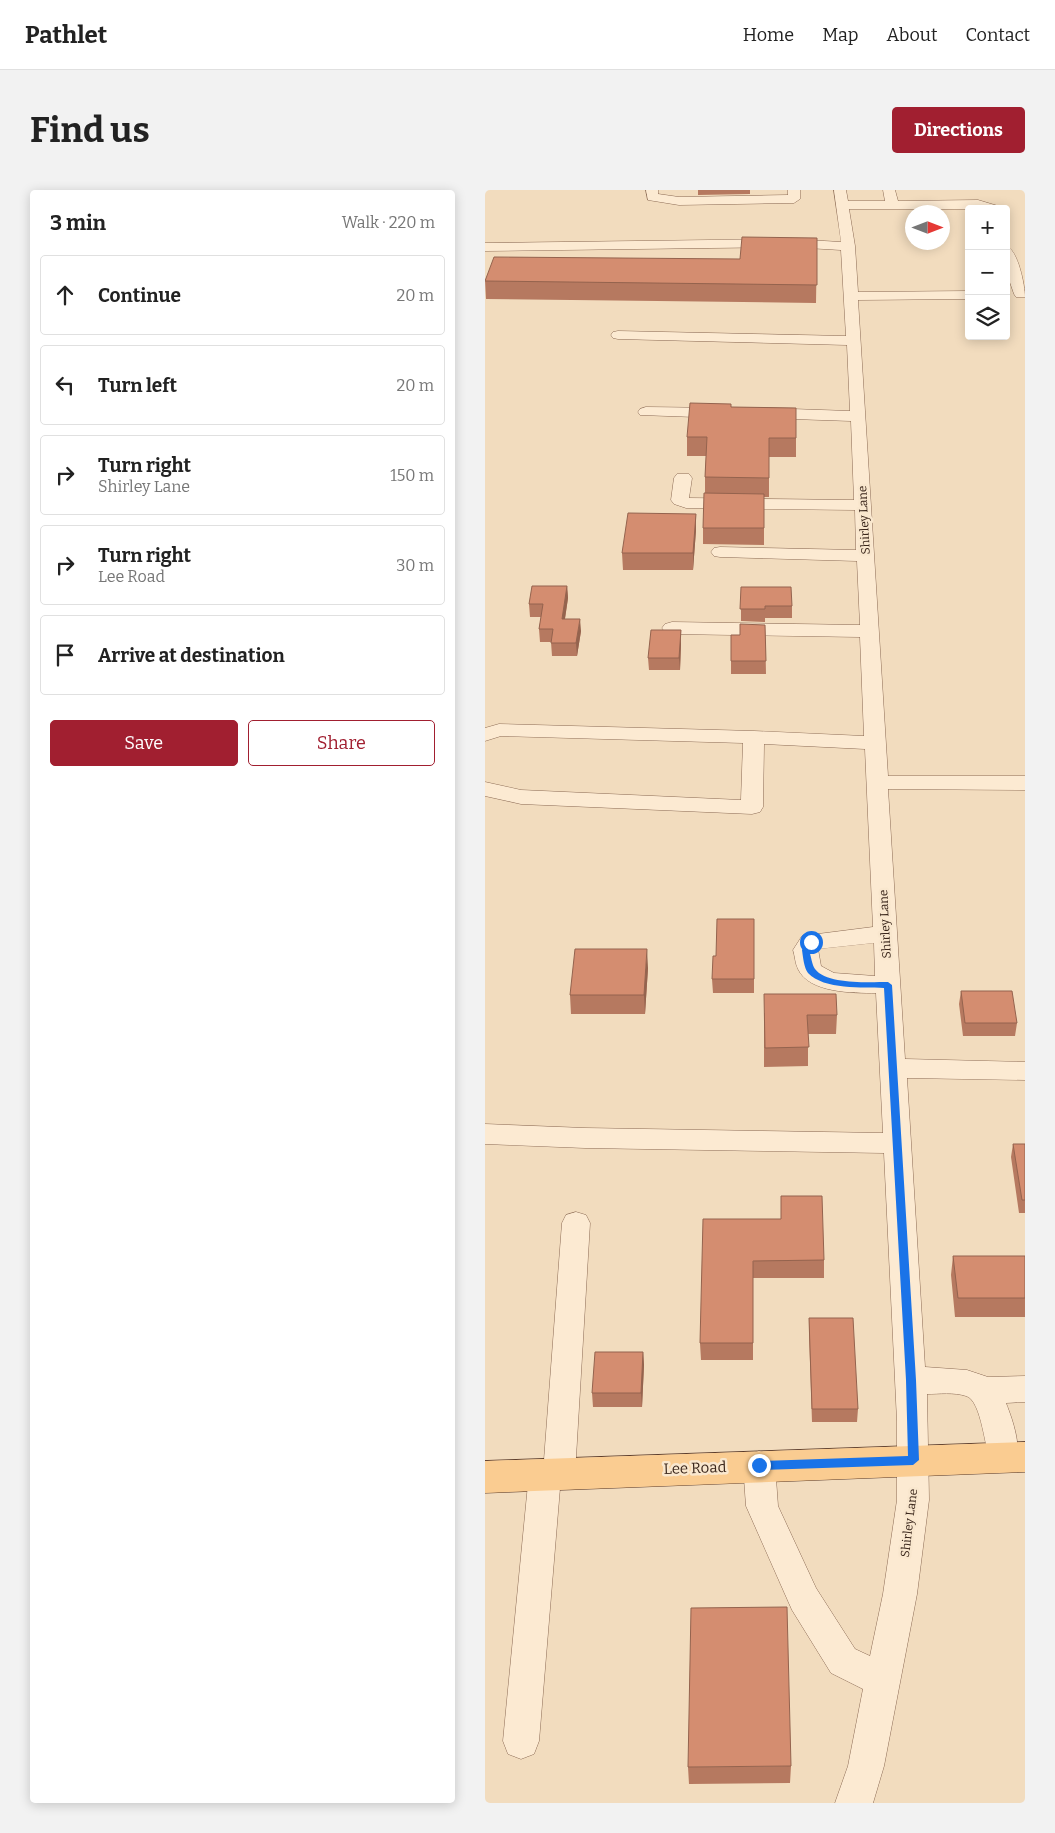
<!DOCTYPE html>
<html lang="en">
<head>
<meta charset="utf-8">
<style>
  body { margin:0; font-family:Bitter,serif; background:#f2f2f2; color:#222 }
  .controls { position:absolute; right:15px; top:15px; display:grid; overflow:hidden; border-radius:5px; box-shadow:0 2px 12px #0003 }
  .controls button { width:45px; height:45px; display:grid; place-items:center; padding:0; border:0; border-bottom:1px solid #e0e0e0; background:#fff; color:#222; font:25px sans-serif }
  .compass { position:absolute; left:420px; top:15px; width:45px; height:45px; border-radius:50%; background:#fff; box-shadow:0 2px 12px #0003; rotate:90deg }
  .stop { position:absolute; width:15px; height:15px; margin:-11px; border:4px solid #1a73e8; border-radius:50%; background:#fff }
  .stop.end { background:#1a73e8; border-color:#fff; box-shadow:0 1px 5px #0008 }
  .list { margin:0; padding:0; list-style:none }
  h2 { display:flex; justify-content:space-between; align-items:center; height:65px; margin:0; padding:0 20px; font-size:21px }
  h2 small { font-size:16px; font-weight:400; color:#767676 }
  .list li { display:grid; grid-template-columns:32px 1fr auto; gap:15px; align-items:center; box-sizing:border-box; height:80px; margin:0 10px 10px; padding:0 10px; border:1px solid #e0e0e0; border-radius:5px }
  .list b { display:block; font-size:19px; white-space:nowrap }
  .list p { margin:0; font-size:16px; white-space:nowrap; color:#767676 }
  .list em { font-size:16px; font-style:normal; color:#767676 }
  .actions { display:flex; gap:10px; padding:15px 20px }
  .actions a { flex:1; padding:11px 0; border:1px solid #a11f30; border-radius:5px; text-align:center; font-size:18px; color:#a11f30 }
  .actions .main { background:#a11f30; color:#fff }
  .icon { flex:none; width:28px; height:28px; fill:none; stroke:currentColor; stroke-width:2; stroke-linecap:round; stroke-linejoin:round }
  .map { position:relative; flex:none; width:540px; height:1613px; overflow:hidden; border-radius:5px }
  header { display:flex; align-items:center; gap:30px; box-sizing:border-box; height:70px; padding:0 25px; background:#fff; border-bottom:1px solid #e0e0e0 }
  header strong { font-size:24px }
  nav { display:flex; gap:28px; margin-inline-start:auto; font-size:18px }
  .intro { display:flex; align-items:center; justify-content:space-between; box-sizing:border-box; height:120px; padding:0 30px }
  h1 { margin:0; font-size:35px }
  .button { padding:12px 22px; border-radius:5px; background:#a11f30; color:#fff; font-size:18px; font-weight:700 }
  main { display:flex; gap:30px; padding:0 30px }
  aside { flex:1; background:#fff; border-radius:5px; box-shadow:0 2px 12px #0003 }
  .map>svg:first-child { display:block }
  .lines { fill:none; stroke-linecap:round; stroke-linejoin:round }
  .minor-casing { stroke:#8c6b55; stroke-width:1 }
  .major-casing { stroke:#593a2a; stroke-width:1 }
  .minor { fill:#fcead2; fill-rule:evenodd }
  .major { fill:#facc91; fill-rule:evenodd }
  .wall { fill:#b67960 }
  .shaded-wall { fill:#94634e }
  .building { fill:#d48d70; stroke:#94634e }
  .route { fill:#1a73e8 }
  .labels { text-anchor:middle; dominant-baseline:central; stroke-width:5; stroke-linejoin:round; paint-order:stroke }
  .street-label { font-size:12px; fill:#3a261b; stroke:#f9e7ce }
  .near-street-label { font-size:15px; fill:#3a261b; stroke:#f9e7ce }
</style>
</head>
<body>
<header>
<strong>Pathlet</strong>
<nav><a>Home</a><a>Map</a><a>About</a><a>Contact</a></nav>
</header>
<div class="intro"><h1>Find us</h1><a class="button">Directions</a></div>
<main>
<aside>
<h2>3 min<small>Walk · 220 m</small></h2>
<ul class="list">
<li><svg class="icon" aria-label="ahead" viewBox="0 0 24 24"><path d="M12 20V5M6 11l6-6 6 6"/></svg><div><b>Continue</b></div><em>20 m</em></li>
<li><svg class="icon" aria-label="left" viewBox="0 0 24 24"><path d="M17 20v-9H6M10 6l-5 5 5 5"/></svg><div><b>Turn left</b></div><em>20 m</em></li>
<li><svg class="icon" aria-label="right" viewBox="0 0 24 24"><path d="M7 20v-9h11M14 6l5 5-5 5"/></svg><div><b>Turn right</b><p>Shirley Lane</p></div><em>150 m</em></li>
<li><svg class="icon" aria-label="right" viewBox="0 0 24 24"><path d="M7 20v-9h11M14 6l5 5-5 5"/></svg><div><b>Turn right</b><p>Lee Road</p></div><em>30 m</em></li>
<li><svg class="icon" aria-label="arrive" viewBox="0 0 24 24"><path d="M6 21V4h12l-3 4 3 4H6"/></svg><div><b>Arrive at destination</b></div></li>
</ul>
<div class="actions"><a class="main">Save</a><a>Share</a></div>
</aside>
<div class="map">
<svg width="540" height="1613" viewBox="0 0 540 1613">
  <rect width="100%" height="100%" fill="#f2dcbe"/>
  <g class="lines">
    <g class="minor-casing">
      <path id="minor" d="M161,0H173V4L194,7L303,5V0H315V9L309,13L194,15L163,10Z
        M349,0H361L363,11H400L398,0H410L413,11L493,10L513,16L514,19H364L370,56L373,102L484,101V109L373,110L403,586H540V600L403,599L420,869L540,872V890L422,888L440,1177L482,1180L503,1187L540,1186V1212L521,1213C528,1231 538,1259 529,1277L518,1281L507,1277C500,1262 497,1210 481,1206C469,1202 454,1204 442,1204L444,1310L432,1404L399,1576L388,1613H350L363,1576L378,1499L346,1483L307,1420L261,1316L258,1275L263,1265L274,1261L285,1265L290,1275L293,1316L331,1398L370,1459L385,1466L398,1404L412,1310V1231L399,963L100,958L0,954V934L100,938L398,943L391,803C368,803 324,803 313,779C310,773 310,766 308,760L317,746L388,737L380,559L279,554L278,617L275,622L267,624L36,614L0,606V592L36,600L256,610L258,553L16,546L0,551V538L14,534L269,541L379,546L375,447L187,444L180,442L177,438L180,434L187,432L375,435L372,371L235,367L229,366L226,362L229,358L235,357L371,360L370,320L201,318L189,314L186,310L189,288L192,284H204L207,288L204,308L369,310L366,231L278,228L272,226L270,223L272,220L278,218L365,221L362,155L133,149L128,148L126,145L128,142L133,141L361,146L356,60L305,57L0,61V53L305,49L356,52ZM389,753L390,786L349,783L336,776L333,759Z
        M521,56C533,59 540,96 540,107H531L529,104L521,81Z
        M161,217L238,218L244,220L246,223L244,226L238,228L155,225L153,222L155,219Z
        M91,1022L101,1025L105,1033L90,1284L85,1294L75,1298L54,1551L49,1564L36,1569L23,1564L18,1551L44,1284L49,1274L59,1270L77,1033L81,1025Z"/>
    </g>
    <g class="major-casing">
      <path id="major" d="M540,1252V1282L0,1303V1271Z"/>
    </g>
    <use href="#minor" class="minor"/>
    <use href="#major" class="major"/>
  </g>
  <path class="wall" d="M213,0H265V4L213,5Z
    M332,48L331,113L1,109L0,90L255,69Z
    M246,217L311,218V267H284V307H279V355L218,354V338L220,303V287L221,266H202V247Z
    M211,324V340L208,380H138L137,363Z
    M82,396L83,408L80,429L96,441L92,466H67L66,452H55L54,439L56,427H45L44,414Z
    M256,397L307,416V428H280V432L256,431Z
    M280,435L281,484H246V471L255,445Z
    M196,440V453L195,480H164L163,468Z
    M269,729V803H228L227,789L231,766Z
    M163,778L160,824H86L85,805Z
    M476,801L532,833L530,846H478L474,814Z
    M279,823L352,825L351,844H323V876L279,877Z
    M528,954H540V1023H534L526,967Z
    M296,1006L339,1070V1088H268V1170H216L215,1153L296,1029Z
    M468,1066H540V1127H470L466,1085Z
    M324,1128L373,1219L372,1232H327L324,1142Z
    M158,1162L159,1175L157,1217H108L107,1203Z
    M306,1576L305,1593L204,1594L203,1577Z"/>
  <path class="shaded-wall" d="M211,324V340L208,380V363Z
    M82,396L83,408L78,441L77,429Z
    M95,429L96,441L92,466L91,453Z
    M196,440V453L195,480L194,468Z
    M162,759L163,778L160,824L159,805Z
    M158,1162L159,1175L157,1217L156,1203Z"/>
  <path class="building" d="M257,47L332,48V95L0,91L9,67L255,69Z
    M205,213L246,214V217L311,218V248H284V288L220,287L222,247H202Z
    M219,303L279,304V338H218Z
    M143,323L211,324L208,363H137Z
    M47,396H82L77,429H95L91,453H66L68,439H54L58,414H44Z
    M256,397H306L307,416H280V419H255Z
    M255,434L280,435L281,471H246V445H255Z
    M166,440H196L194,468H163Z
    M232,729H269V789H227L228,766H231Z
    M90,759H162L159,805H85Z
    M476,801H527L532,833H480Z
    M279,804H351L352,825H322L324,857L280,858Z
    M528,954H540V1010H537Z
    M296,1006H337L339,1070L268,1071V1153H215L218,1029H296Z
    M468,1066H540V1108H473Z
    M324,1128H368L373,1219H327Z
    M110,1162H158L156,1203H107Z
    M302,1417L306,1576L203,1577L206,1418Z"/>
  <path class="route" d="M326,749L330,752L324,760C326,766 327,775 330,779C342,795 385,792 403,792L407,795L431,1190L434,1270L428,1275L274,1280L269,1275L274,1271L423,1266L421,1190L399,798C378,797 339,800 323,783C319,778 318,767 317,760L324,750Z"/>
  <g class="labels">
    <g class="street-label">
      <text transform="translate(379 330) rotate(-93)">Shirley Lane</text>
      <text transform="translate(400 734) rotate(-93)">Shirley Lane</text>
      <text transform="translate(424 1333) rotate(-83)">Shirley Lane</text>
    </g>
    <g class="near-street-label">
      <text transform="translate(210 1278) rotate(-2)">Lee Road</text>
    </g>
  </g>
</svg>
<div class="controls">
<button>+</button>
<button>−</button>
<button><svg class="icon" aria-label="layers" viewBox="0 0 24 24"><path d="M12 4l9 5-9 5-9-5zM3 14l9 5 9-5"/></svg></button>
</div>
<svg class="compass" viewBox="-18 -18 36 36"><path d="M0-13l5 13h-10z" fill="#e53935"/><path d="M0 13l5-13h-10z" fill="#767676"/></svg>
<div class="stop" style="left:326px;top:752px"></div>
<div class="stop end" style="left:274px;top:1275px"></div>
</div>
</main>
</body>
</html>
